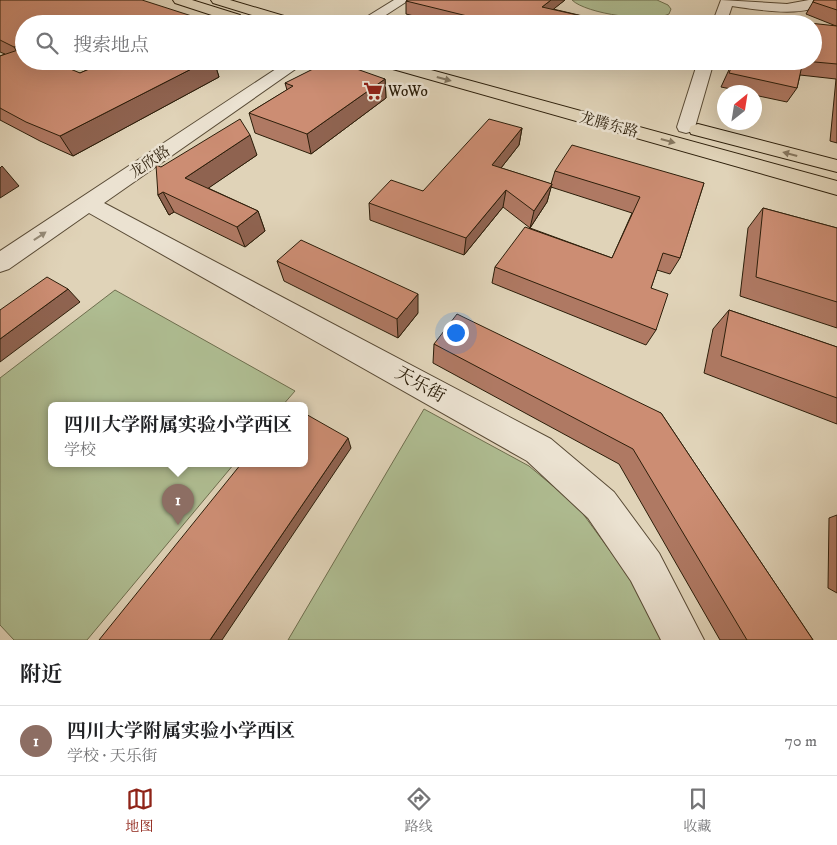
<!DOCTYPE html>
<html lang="zh">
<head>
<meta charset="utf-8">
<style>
  body { margin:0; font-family:"IM FELL DW Pica","Noto Serif SC",serif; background:#f6f6f6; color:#202124 }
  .compass { position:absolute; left:717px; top:85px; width:45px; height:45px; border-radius:50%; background:#fff; box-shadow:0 5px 20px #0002; rotate:30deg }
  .you { position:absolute; left:455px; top:332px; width:18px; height:18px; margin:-12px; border:4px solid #fff; border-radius:50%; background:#1a73e8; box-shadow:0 0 0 8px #1a73e833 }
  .badge { display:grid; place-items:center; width:32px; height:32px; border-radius:50%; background:#8f2418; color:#fff; font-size:16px; font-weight:700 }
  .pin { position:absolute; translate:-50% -41px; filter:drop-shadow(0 1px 2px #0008) }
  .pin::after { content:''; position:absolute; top:26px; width:18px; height:15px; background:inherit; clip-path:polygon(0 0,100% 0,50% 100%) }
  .popup { position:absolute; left:48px; top:402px; width:260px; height:65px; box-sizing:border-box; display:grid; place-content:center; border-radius:8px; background:#fff; filter:drop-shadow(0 1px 4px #0005); font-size:16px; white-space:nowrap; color:#757577 }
  .popup b { font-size:19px; color:#202124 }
  .popup::after { content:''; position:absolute; left:50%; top:100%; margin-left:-10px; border:10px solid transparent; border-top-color:#fff }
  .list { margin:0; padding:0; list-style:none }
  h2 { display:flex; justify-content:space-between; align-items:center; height:65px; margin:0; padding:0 20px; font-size:21px }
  h2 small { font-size:16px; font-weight:400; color:#757577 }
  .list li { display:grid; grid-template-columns:32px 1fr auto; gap:15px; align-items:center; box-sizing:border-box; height:70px; padding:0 20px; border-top:1px solid #e0e0e0 }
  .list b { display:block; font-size:19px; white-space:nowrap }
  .list p { margin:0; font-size:16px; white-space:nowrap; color:#757577 }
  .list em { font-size:16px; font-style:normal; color:#757577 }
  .icon { flex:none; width:28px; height:28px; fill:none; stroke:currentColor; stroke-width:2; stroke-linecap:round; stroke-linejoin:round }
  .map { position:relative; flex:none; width:837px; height:640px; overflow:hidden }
  .search { position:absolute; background:#fff; box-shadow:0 5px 20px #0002; left:15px; right:15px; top:15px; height:55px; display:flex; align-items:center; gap:12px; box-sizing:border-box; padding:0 18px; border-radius:28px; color:#757577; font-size:19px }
  .sheet { height:135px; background:#fff }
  nav { display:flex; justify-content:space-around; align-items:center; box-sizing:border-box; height:70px; border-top:1px solid #e0e0e0; background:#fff; font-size:14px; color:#757577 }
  nav a { display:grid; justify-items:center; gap:2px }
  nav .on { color:#8f2418 }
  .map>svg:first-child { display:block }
  .green { fill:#afbd92; stroke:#6e6e4e }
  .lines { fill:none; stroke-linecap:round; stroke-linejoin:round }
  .minor-casing { stroke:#594b36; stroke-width:2 }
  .major-casing { stroke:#2c1e0a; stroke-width:2 }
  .minor { fill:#ebe2d1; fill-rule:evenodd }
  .major { fill:#e0d3b8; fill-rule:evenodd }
  .wall { fill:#af7963; stroke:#2c1e0a; fill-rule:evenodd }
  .shaded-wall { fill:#8f6350; stroke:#2c1e0a }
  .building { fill:#cc8d73; stroke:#2c1e0a }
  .oneway { fill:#867861 }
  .oneway2 { fill:#958a77 }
  .labels { text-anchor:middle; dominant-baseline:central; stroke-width:5; stroke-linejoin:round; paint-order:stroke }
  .far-poi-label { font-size:15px; fill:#2c1e0a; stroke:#ebe2d1; text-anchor:start }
  .far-street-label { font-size:15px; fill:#2c1e0a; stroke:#ebe2d1 }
  .street-label { font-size:18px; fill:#2c1e0a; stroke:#ebe2d1 }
</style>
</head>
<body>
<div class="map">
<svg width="837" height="640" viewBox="0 0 837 640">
  <rect width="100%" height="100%" fill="#e0d3b8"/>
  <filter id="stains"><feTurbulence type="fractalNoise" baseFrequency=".004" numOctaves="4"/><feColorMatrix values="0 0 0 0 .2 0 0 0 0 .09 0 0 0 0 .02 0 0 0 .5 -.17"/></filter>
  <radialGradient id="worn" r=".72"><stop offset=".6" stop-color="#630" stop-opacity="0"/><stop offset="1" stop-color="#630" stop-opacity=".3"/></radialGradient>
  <path class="green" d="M572,0H657L668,5L671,9L669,14C651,23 586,14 572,0Z
    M115,290L295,391L282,406H52V464H234L87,640H14L0,625V378Z
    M424,409L529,466L578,507L638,589L663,640H288Z"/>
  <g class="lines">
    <g class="minor-casing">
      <path id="minor" d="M394,0H409L372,24H355Z
        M721,0L787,4L809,0H826C810,20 754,9 732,6L726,24H712Z
        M288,61H307L104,203L551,439L614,492L659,553L704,640H661L631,581L588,518L527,461L89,213L9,269L0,272V251Z
        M698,61H714L695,127L693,131L686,133L679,131L677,127Z"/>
    </g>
    <g class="major-casing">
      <path id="major" d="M173,0H192L240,15L242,18L240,21H230L175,3Z
        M211,0H230L301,21L303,24H281L213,3Z
        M372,61H398L837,181V195L375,64Z
        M698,124L837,160V172L691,134L689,130L691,126Z"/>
    </g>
    <use href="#minor" class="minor"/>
    <use href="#major" class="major"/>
  </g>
  <path class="wall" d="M0,0L200,24H24V61L80,73L108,61H214L219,77L73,156L40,141L0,120V56L5,54L0,52Z
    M565,0L553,9L617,24H445L406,14V1Z
    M814,0H837V143L830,141L836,79L800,75L797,88L787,102L754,95V92H746L721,87L733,61H813L836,26L806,14Z
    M592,61H618L613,67Z
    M385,79L386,98L311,154L255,133L249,113L287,90L285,83Z
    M522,128L519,145L501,168L551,184L555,171L704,183L680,258L670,274L657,270L651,288L656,330L646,345L492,283L495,267L530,228L503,207L464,255L370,220L369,203L423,191ZM551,187L632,213L612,258L530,228L547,202Z
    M257,155L208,188L258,211L265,231L245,247L174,212L169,215L158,195L161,167Z
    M763,208L837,228V328L740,296L748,228Z
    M277,261L418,313L398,338L284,281Z
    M729,310L837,347V424L704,373L713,329Z
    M434,344L661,413L813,640H720L619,464L433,363Z
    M837,515V593L828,588L829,518Z"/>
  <path class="shaded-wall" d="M551,0H565L540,20L542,7Z
    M198,18L200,24H183Z
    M24,44V61L25,64L14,47Z
    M207,61H214L219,77L73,156L60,136Z
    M615,61H618L613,67Z
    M385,79L386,98L311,154L307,134Z
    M522,128L519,145L490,182L492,165Z
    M250,135L257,155L194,198L185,178Z
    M2,166L19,186L0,198V168Z
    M552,184L547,202L530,228L534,211Z
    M506,190L503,207L464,255L466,238Z
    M163,192L174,212L169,215L158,195Z
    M258,211L265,231L245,247L237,227Z
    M68,289L80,302L0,362V339Z
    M418,294V313L398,338L397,319Z
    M348,438L351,448L222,640H210Z"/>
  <path class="building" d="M0,0H142L198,18L183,24H91L87,22L83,24H24V44L14,47L0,40Z
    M408,0H551L542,7L617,24H500L406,1Z
    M814,0H837V10L813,2Z
    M754,17L837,26V64L804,61H813V24H751Z
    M21,49L24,50V61H51L80,73L108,61H207L60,136L26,122L0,108V56Z
    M329,61H334L385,79L307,134L249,113L293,86L285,83Z
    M734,61H803L797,88L729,73Z
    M240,119L250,135L185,178L258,211L237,227L163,192L158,195L156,165L161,167Z
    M489,119L522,128L492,165L552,184L534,211L506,190L466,238L369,203L391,180L423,191Z
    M572,145L704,183L680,258L663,253L651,288L668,294L656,330L495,267L525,227L612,258L640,197L555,171Z
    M763,208L837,228V302L756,277Z
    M301,240L418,294L397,319L277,261Z
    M47,277L68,289L0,339V310Z
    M729,310L837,347V398L721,356Z
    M457,314L661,413L813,640H747L633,449L434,344Z
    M304,413L348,438L210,640H99L241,464H304Z"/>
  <defs><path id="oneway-solid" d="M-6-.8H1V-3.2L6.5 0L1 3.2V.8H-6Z" transform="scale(1.25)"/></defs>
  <g class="oneway">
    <use href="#oneway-solid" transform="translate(444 79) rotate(15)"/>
    <use href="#oneway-solid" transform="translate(668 141) rotate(15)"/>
    <use href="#oneway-solid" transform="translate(790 154) rotate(-165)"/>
  </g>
  <use class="oneway2" href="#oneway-solid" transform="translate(40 236) rotate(-34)"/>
  <defs>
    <g id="supermarket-bare" transform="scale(1.5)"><path d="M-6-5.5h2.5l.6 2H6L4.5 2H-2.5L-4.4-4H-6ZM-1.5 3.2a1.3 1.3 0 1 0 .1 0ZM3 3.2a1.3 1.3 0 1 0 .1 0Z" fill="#8f2418" stroke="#ebe2d1" stroke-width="2.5" paint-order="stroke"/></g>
  </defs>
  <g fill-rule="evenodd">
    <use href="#supermarket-bare" x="373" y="91"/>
  </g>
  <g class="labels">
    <g class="far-poi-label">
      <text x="388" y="91">WoWo</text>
    </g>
    <g class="far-street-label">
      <text transform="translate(609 125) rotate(15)">龙腾东路</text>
      <text transform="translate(150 162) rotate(-34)">龙欣路</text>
    </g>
    <g class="street-label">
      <text transform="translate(420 385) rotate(29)">天乐街</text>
    </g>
  </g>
  <rect width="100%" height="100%" filter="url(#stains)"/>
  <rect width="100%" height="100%" fill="url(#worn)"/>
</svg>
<svg class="compass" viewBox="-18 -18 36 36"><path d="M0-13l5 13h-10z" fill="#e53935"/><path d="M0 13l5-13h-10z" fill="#757577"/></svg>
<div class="you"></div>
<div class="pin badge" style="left:178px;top:525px;background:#8d6e63">1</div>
<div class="popup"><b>四川大学附属实验小学西区</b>学校</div>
<div class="search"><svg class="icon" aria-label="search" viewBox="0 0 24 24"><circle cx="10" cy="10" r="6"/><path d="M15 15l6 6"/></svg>搜索地点</div>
</div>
<section class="sheet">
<h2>附近<small></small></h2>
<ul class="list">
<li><span class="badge" style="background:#8d6e63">1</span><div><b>四川大学附属实验小学西区</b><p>学校 · 天乐街</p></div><em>70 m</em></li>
</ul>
</section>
<nav>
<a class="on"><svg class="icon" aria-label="map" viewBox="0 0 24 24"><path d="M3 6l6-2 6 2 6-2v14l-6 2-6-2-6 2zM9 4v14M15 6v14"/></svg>地图</a>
<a><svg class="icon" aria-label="directions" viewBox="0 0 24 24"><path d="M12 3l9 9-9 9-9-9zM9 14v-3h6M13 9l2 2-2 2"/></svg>路线</a>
<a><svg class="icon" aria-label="saved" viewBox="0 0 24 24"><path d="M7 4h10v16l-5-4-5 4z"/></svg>收藏</a>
</nav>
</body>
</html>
